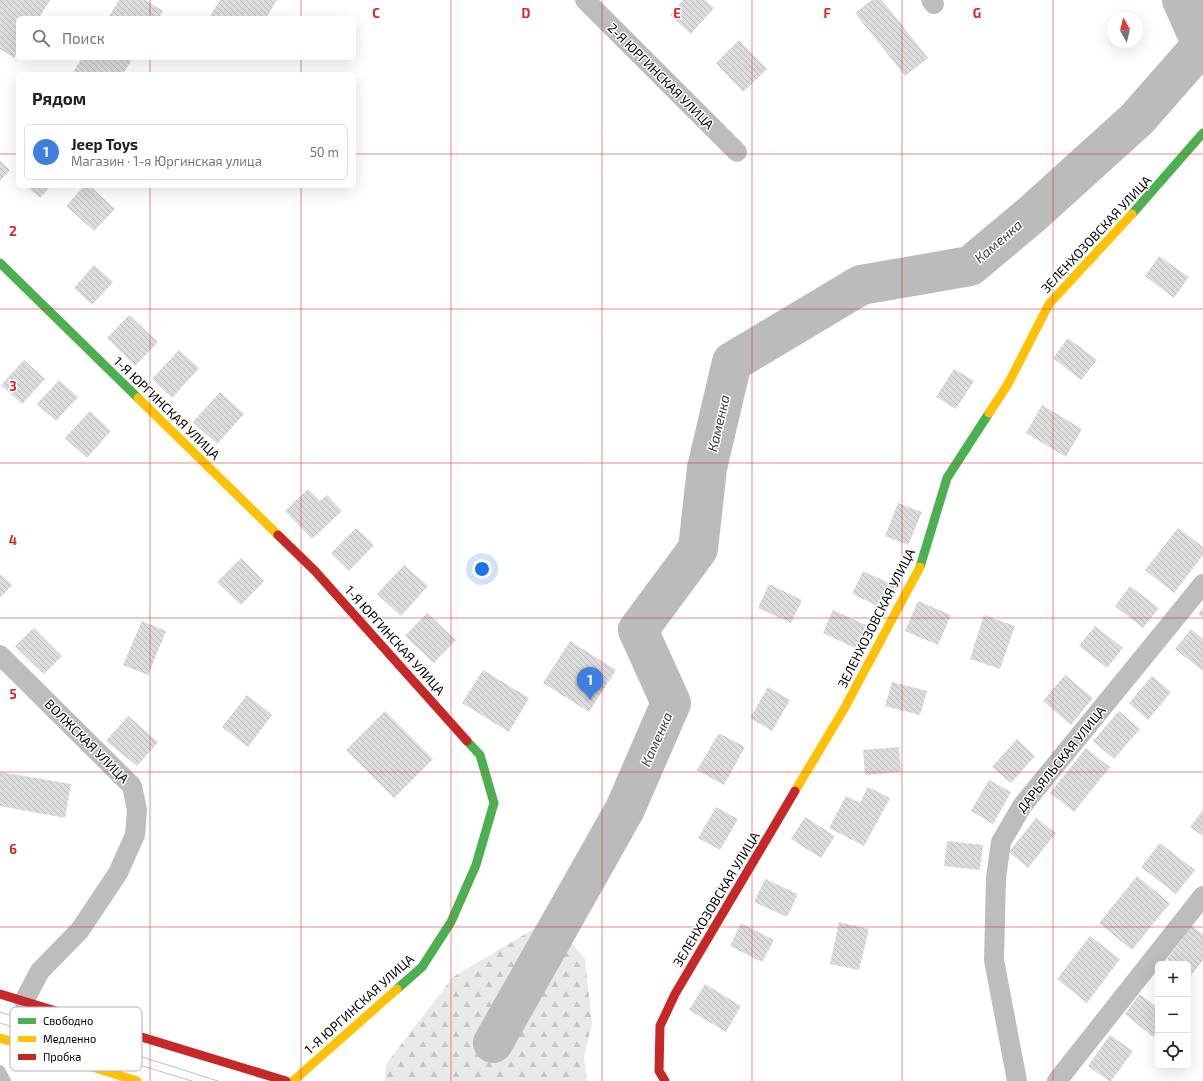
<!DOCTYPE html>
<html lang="ru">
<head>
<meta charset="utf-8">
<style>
  body { margin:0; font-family:"Exo 2",sans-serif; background:#f2f2f2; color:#202124 }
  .controls { position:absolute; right:12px; bottom:12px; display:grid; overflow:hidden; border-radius:6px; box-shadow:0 4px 16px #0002 }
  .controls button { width:36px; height:36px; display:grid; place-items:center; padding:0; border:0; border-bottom:1px solid #e0e0e0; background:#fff; color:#202124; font:20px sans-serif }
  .compass { position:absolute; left:1107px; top:12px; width:36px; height:36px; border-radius:50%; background:#fff; box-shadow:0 4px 16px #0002; rotate:352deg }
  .you { position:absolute; left:482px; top:569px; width:14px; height:14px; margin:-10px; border:3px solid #fff; border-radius:50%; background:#1a73e8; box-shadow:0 0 0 6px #1a73e833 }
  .badge { display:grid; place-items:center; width:26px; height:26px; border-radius:50%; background:#0b8043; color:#fff; font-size:13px; font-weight:700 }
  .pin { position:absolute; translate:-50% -33px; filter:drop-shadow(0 1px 2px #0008) }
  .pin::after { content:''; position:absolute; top:21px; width:14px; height:12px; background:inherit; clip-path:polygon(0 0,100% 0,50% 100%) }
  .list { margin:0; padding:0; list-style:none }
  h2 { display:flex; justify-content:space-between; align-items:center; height:52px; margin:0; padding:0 16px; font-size:17px }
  h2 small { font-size:13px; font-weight:400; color:#757577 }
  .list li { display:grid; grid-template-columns:26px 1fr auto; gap:12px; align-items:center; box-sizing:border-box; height:56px; margin:0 8px 8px; padding:0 8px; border:1px solid #e0e0e0; border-radius:6px }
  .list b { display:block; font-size:15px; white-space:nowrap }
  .list p { margin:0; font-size:13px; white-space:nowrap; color:#757577 }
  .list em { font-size:13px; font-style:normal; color:#757577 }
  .icon { flex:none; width:22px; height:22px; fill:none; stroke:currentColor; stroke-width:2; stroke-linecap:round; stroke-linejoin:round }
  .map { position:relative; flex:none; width:1203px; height:1081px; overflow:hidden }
  .search { position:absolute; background:#fff; box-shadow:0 4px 16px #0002; left:16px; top:16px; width:340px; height:44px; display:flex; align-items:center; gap:10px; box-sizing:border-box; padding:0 14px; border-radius:6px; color:#757577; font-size:15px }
  .panel { position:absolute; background:#fff; box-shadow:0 4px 16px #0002; left:16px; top:72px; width:340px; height:116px; border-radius:6px }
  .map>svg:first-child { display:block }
  .forest { fill:url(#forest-firs) }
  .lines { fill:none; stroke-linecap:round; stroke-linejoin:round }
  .river { stroke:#bbb; stroke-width:40 }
  .building { fill:url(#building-back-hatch) }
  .lane { stroke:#bdbdbd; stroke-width:10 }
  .street { stroke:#bdbdbd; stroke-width:20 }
  .fast { stroke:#4caf50; stroke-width:9 }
  .slow { stroke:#ffc107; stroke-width:9 }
  .jam { stroke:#c62828; stroke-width:9 }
  .tram { stroke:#bdbdbd; stroke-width:1 }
  .grid { fill:none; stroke:#d62828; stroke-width:1; stroke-opacity:0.55 }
  .labels { text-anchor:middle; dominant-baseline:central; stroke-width:3; stroke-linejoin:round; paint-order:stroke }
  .street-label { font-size:13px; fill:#000; stroke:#fff }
  .water-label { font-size:14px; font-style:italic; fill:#3f3f3f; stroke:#fff }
  .key { fill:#fff; stroke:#b2b2b2; stroke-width:1 }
  .key-label { font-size:11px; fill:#000 }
  .grid-label { font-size:13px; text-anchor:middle; font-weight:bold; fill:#d62828; stroke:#fff; stroke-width:3; stroke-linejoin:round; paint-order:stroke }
</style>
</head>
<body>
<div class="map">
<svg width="1203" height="1081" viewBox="0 0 1203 1081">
  <defs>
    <pattern id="forest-firs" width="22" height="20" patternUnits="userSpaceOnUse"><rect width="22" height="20" fill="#e9e9e9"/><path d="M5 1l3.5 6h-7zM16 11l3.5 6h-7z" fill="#c6c6c6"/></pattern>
    <pattern id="building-back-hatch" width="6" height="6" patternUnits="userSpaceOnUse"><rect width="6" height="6" fill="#dcdcdc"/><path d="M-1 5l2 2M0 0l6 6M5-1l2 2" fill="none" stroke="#bbb"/></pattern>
  </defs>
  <rect width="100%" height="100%" fill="#fff"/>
  <path class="forest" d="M540,925L565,935L585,959L592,1023L584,1057L587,1081H385L386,1064L453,977Z"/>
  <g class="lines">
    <path class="river" d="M493,1043L625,809L671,703L638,630L698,549L707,468L732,362L861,285L970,266L1031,215L1137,119L1202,45L1182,0"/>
  </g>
  <path class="building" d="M0,0H50L39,18H18V51L14,58L0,49Z
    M119,0H146L163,11L159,18H108Z
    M220,0H277L266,18H209Z
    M683,0H705L714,8L691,34L670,15Z
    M872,0H882L928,58L905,76L855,13Z
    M739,40L767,69L743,92L716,63Z
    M82,58H133L123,74H72Z
    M0,161L10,170L0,181Z
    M26,186H51L40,198Z
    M84,186H90L115,209L94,231L66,206Z
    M1159,256L1189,277L1174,298L1145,276Z
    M94,265L113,282L92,305L74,288Z
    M129,315L158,342L135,366L107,338Z
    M1068,338L1097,360L1081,380L1053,358Z
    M179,350L199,368L172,398L152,379Z
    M24,360L45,379L22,404L1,385Z
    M954,369L974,381L956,409L936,397Z
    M59,380L78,397L56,421L37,404Z
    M220,392L244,414L217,444L193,422Z
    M1042,405L1082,429L1066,457L1026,433Z
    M90,411L111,431L87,458L65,438Z
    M308,489L320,501L327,495L342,511L312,539L285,511Z
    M898,503L922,512L908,545L885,536Z
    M356,528L374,545L349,571L331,553Z
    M1178,528L1203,547V555L1174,593L1145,570Z
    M241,558L264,581L241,605L217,582Z
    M404,565L428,586L401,616L377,594Z
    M863,571L895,586L884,609L852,594Z
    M0,574L12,585L0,598Z
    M769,584L802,600L791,623L758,608Z
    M1130,586L1159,608L1143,628L1115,606Z
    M918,601L951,615L938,645L905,631Z
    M1203,608V618L1198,614Z
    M833,610L866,625L855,648L823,633Z
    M427,613L456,640L434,663L405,636Z
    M984,615L1015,626L1000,669L970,659Z
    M142,621L166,631L148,675L123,665Z
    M1095,626L1123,648L1107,668L1079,646Z
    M34,628L62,656L44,674L15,646Z
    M1191,629L1203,639V671L1175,649Z
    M570,641L616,670L589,712L543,683Z
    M483,670L529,698L509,732L462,703Z
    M1065,675L1093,698L1071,725L1043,701Z
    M1152,676L1171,692L1148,720L1129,703Z
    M892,682L927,691L920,715L885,706Z
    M768,687L790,700L772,731L750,718Z
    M247,695L272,715L248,747L222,727Z
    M385,711L433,759L394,798L346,750Z
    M1119,711L1140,729L1114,759L1093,741Z
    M128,716L158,742L137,766L106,741Z
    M719,733L745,747L724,785L697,770Z
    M1017,739L1035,756L1011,783L992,767Z
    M899,747L901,772L865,775L863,750Z
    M1086,748L1110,767L1074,812L1050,793Z
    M0,772L71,784L65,818L0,806Z
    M989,780L1011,792L993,824L971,811Z
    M868,787L890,798L864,846L829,828L846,796L860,803Z
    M716,807L738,819L720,850L698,838Z
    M1203,810V836L1190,827Z
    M805,817L835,836L821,858L791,839Z
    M1036,818L1056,833L1028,868L1009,852Z
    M947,841L983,845L980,870L944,866Z
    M1160,843L1195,870L1176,894L1141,867Z
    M1137,876L1170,903L1132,950L1099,923Z
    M765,879L798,894L787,917L754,902Z
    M839,922L869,929L859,970L830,964Z
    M741,923L774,940L762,962L730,946Z
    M1192,926L1203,934V960L1190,977L1188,975V964H1173L1167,959Z
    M1090,936L1120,959L1087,1003L1057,979Z
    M705,984L741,1006L726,1032L689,1010Z
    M1140,994L1158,1008V1030L1153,1037L1125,1014Z
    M1110,1035L1133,1051L1111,1081H1109L1088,1066Z"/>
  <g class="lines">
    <path class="lane" d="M0,1070L6,1081"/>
    <path class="street" d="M585,0L737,152
      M931,0L934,4
      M0,655L132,786L137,810L135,835L118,873L80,930L40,971L24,1001
      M1017,1081L994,960L996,878L1001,842L1022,806L1203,584
      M1057,1081L1203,896"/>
    <path class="fast" d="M1132,214L1203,133
      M0,263L138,398
      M920,567L947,478L989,413
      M397,989L422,967L451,922L476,865L494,803L480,755L467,741"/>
    <path class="slow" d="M138,398L278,535
      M989,413L1008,384L1049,304L1132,214
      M795,791L844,709L920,567
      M0,1038L137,1081
      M293,1081L397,989"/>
    <path class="jam" d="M278,535L315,571L467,741
      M0,994L286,1081
      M665,1081L659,1071L660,1026L675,994L795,791"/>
    <path class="tram" d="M0,1012L218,1081
      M0,1023L192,1081"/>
  </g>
  <path class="grid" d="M150,0V18M301,0V18M451,0V1081M602,0V1081M752,0V1081M902,0V1081M1053,0V1081M150,58V74M301,58V74M0,154H18M354,154H1203M150,186V1081M301,186V1081M0,309H1203M0,463H1203M0,618H1203M0,772H1203M0,927H1203"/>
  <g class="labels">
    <g class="street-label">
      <text transform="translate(661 76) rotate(45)">2-Я ЮРГИНСКАЯ УЛИЦА</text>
      <text transform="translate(1096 234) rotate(-47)">ЗЕЛЕНХОЗОВСКАЯ УЛИЦА</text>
      <text transform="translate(167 408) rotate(44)">1-Я ЮРГИНСКАЯ УЛИЦА</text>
      <text transform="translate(876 618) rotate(-63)">ЗЕЛЕНХОЗОВСКАЯ УЛИЦА</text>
      <text transform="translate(395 640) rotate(48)">1-Я ЮРГИНСКАЯ УЛИЦА</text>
      <text transform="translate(87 741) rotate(45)">ВОЛЖСКАЯ УЛИЦА</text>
      <text transform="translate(1061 759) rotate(-51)">ДАРЬЯЛЬСКАЯ УЛИЦА</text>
      <text transform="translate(716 899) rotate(-59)">ЗЕЛЕНХОЗОВСКАЯ УЛИЦА</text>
      <text transform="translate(359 1004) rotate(-42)">1-Я ЮРГИНСКАЯ УЛИЦА</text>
    </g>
    <g class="water-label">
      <text transform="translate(998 241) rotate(-41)">Каменка</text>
      <text transform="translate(718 423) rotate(-77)">Каменка</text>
      <text transform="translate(656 739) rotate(-66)">Каменка</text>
    </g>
  </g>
  <rect x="10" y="1007" width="132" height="64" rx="6" class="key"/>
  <rect x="18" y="1018" width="18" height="6" fill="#4caf50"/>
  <rect x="18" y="1036" width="18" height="6" fill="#ffc107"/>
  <rect x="18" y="1054" width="18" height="6" fill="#c62828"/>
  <g class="key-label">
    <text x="43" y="1025">Свободно</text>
    <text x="43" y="1043">Медленно</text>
    <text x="43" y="1061">Пробка</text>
  </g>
  <g class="grid-label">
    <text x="376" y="18">C</text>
    <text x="526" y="18">D</text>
    <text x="677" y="18">E</text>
    <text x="827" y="18">F</text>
    <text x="977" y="18">G</text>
    <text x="13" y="236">2</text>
    <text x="13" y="391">3</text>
    <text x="13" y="545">4</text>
    <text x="13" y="699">5</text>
    <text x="13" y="854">6</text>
  </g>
</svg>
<div class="controls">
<button>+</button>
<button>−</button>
<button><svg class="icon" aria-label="locate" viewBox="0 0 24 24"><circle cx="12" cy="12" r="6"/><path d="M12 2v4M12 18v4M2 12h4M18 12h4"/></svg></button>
</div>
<svg class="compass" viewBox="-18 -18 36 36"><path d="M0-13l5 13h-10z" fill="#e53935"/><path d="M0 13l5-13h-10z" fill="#757577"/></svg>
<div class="you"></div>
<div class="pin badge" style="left:590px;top:700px;background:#3f7fe0">1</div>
<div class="search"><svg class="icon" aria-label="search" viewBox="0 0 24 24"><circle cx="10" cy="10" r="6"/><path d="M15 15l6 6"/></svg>Поиск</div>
<section class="panel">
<h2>Рядом<small></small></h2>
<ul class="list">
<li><span class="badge" style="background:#3f7fe0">1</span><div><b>Jeep Toys</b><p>Магазин · 1-я Юргинская улица</p></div><em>50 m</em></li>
</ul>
</section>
</div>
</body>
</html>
